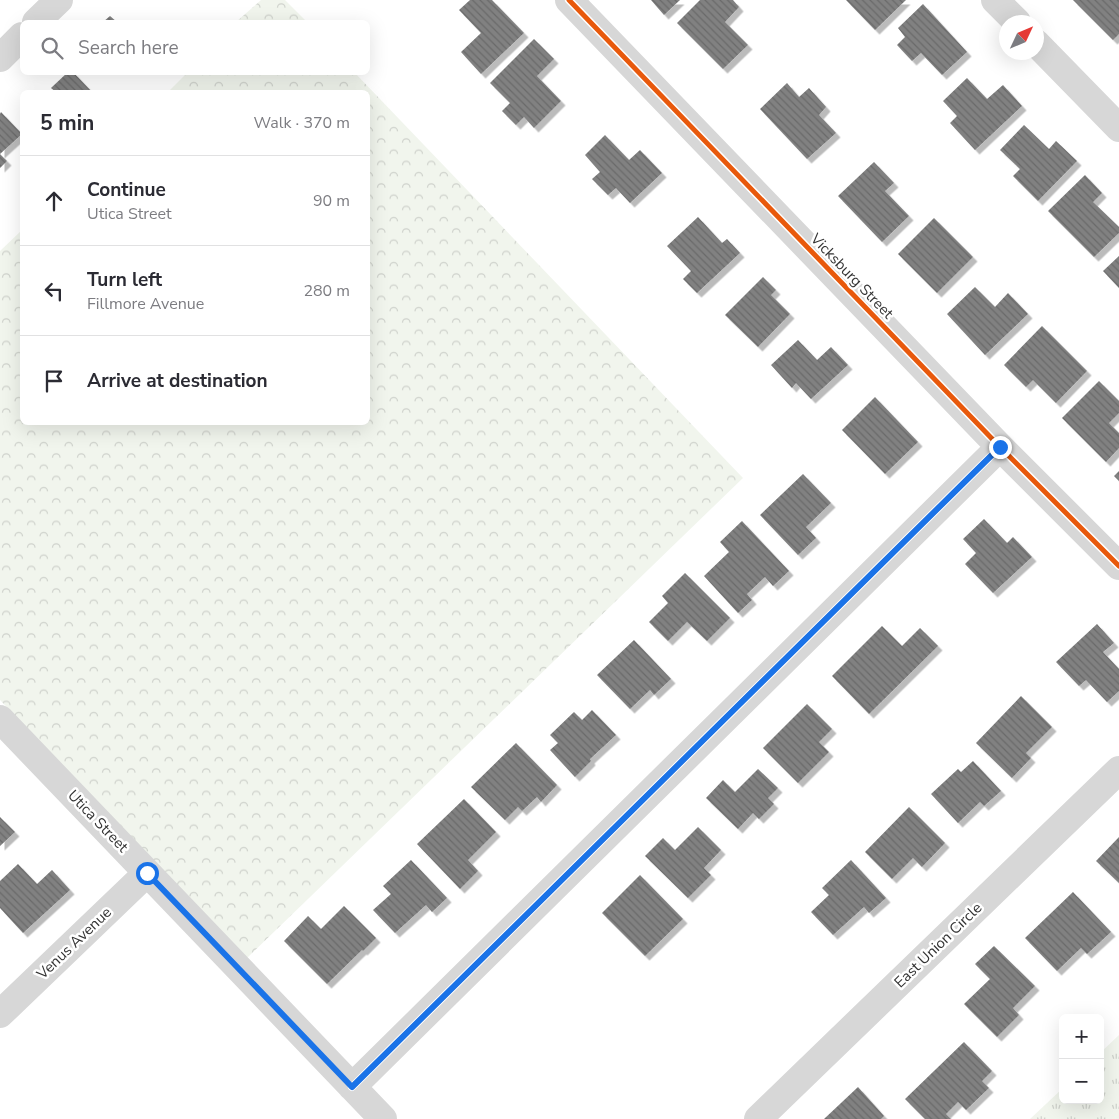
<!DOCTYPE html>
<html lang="en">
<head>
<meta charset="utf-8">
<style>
  body { margin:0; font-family:"Nunito Sans",sans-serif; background:#f7f7f7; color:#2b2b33 }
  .controls { position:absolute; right:15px; bottom:15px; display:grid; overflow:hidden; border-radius:8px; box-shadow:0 5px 20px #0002 }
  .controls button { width:45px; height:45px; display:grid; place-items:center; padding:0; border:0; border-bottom:1px solid #e1e1e2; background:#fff; color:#2b2b33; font:25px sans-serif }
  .compass { position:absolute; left:999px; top:15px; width:45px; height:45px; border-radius:50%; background:#fff; box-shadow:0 5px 20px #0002; rotate:46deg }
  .stop { position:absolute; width:15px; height:15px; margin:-11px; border:4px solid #1a73e8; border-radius:50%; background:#fff }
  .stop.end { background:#1a73e8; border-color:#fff; box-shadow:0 1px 5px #0008 }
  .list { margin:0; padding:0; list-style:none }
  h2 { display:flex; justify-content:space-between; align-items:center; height:65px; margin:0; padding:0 20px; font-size:21px }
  h2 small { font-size:16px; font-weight:400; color:#7c7c81 }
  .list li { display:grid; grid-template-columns:32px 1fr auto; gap:15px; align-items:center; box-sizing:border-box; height:90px; padding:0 20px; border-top:1px solid #e1e1e2 }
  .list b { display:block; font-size:19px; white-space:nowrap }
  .list p { margin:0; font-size:16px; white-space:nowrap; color:#7c7c81 }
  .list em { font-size:16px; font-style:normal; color:#7c7c81 }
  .icon { flex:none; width:28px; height:28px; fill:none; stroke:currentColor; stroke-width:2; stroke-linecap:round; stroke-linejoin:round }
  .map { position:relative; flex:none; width:1119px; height:1119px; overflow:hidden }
  .search { position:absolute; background:#fff; box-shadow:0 5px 20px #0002; left:20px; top:20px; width:350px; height:55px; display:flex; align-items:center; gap:12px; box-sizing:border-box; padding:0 18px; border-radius:8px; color:#7c7c81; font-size:19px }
  .panel { position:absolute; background:#fff; box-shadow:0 5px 20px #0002; left:20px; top:90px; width:350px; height:335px; border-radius:8px }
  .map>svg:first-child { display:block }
  .grass { fill:url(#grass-tufts) }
  .forest { fill:url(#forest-crowns) }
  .building { fill:url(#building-back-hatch); filter:url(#shadow) }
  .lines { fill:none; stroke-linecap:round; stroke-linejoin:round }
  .minor { stroke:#d7d7d7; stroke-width:28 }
  .cycleway-casing { stroke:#fff; stroke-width:8 }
  .cycleway { stroke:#e8590c; stroke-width:5 }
  .route { stroke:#1a73e8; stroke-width:6 }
  .labels { text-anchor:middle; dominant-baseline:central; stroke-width:5; stroke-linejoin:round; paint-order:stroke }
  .street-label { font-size:15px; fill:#333; stroke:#fff }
</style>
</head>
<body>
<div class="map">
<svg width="1119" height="1119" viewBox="0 0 1119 1119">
  <defs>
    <pattern id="grass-tufts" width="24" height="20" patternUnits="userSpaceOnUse" patternTransform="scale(1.25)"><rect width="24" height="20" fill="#f1f5ed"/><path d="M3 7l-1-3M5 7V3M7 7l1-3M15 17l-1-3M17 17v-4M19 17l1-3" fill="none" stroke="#cfd2cc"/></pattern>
    <pattern id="forest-crowns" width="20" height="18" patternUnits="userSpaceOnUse" patternTransform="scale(1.25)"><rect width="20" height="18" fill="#f1f5ed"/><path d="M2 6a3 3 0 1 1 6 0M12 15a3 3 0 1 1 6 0" fill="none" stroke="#cfd2cc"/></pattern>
    <pattern id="building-back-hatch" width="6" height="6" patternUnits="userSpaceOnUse" patternTransform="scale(1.25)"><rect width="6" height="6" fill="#818181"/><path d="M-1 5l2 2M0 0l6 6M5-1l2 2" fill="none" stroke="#6a6a6a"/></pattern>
    <filter id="shadow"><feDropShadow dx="4.5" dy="4.5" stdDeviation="0" flood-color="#0004"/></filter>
  </defs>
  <rect width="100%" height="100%" fill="#fff"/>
  <path class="grass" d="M1119,1035V1119H1030L1063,1088V1100H1100V1053Z"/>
  <path class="forest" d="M261,0H285L307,22H236Z
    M187,73H355L743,478L247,958L0,700V251L22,230V422H368V92H168Z"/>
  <path class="building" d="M470,0H492L524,33L481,74L461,52L481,33L459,10Z
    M651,0H680L664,15Z
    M700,0H733L739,7L725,22L748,45L723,69L677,23Z
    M846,0H906L875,30Z
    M1073,0H1119V34L1113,40Z
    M923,4L967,52L942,75L921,53L912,61L897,45L905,37L898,28Z
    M110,16L117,22H103Z
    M534,39L554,59L537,76L561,101L534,128L524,117L516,125L502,111L510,103L490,83Z
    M68,72H73L92,92H56L51,88Z
    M967,78L987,99L1003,85L1022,106L975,150L950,123L957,116L943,101Z
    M787,83L799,97L809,88L826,107L819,115L836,133L807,159L760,109Z
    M1,112L22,134L0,154L7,161L0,168V114Z
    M1024,125L1049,149L1056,141L1077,161L1038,201L1013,176L1020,169L1000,150Z
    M605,135L629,160L640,150L662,173L630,203L616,188L608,195L592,179L600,172L585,155Z
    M874,162L894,183L885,191L909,216L882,242L838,196Z
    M1085,175L1102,193L1093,202L1119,227V233L1094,257L1048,211Z
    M698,217L722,243L727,239L740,253L697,293L683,279L691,271L667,246Z
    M934,218L973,257L937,293L898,254Z
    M1119,256V288L1103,271Z
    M763,277L776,290L771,295L790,314L758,347L725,315Z
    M975,287L995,307L1008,293L1028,314L985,355L947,314Z
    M1042,326L1087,371L1056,403L1033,380L1026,387L1004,365Z
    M798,340L817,360L831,347L848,365L811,399L796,383L792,388L771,365Z
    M1099,381L1119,401V413L1109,423L1119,433V448L1106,462L1062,418Z
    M875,397L918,442L885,474L842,430Z
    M1119,471V481L1114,476Z
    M803,474L831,503L806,527L816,538L798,555L760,515Z
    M984,519L1007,543L1013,537L1032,557L993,593L965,564L976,553L963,539Z
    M742,521L789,571L773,586L765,577L747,594L752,600L738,613L704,576L729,552L720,542Z
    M685,573L730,618L707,641L687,622L668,641L649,622L668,603L662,596Z
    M1097,624L1114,643L1103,652L1119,669V691L1107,702L1086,680L1079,686L1056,662Z
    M882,626L902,646L920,628L938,646L869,714L832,676Z
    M634,640L671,679L654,695L650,690L630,709L597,675Z
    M1021,696L1052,727L1026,753L1031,758L1012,778L976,743Z
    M807,704L832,729L819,742L829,752L798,783L763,748Z
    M592,710L616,735L590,759L591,761L575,777L550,750L558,743L550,735L574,712L582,720Z
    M516,743L557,785L541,802L537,797L522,811L518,807L505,820L471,787Z
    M973,761L1001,791L984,806L980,802L958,823L931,794L958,769L961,772Z
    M758,769L778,788L768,798L774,804L759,819L753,813L738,829L706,798L723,780L735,792Z
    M464,799L496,832L468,860L478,871L460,889L417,844Z
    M909,807L945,843L922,867L913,858L892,879L865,852Z
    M0,817L15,832L0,846Z
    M698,827L721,850L704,868L711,875L688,898L645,856L663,838L675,850Z
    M1119,837V883L1096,861Z
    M411,860L447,898L432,912L426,905L395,933L373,910L391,894L383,886Z
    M851,860L886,898L869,913L864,907L833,935L811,912L829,895L822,888Z
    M18,864L37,884L52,870L70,890L23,933L0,908V881Z
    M640,875L683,919L645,956L602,913Z
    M1073,892L1111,932L1087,954L1081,948L1057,971L1025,938Z
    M344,906L376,938L363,951L362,950L327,984L284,941L308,916L321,929Z
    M994,946L1035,986L1013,1008L1019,1015L997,1037L964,1004L990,979L975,964Z
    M964,1042L992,1071L982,1081L989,1088L966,1110L958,1102L946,1114L951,1119H925L905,1099Z
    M858,1087L884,1116L881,1119H824Z"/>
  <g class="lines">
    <path class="minor" d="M569,0L1000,447L1119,566
      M995,0L1017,22
      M36,22L59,0
      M1036,43L1119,128
      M0,58L22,36
      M0,719L383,1119
      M0,1014L147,873
      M352,1087L1000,447
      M758,1119L1119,770"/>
    <g class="cycleway-casing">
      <path id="cycleway" d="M569,0L1000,447L1119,566
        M352,1087L1000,447"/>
    </g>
    <use href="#cycleway" class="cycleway"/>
  </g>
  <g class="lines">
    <path class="route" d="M147,873L352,1087L1000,447"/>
  </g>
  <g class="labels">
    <g class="street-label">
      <text transform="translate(852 276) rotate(46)">Vicksburg Street</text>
      <text transform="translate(98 821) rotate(46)">Utica Street</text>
      <text transform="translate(74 943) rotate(-44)">Venus Avenue</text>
      <text transform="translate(938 945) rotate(-44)">East Union Circle</text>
    </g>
  </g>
</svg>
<div class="controls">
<button>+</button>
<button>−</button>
</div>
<svg class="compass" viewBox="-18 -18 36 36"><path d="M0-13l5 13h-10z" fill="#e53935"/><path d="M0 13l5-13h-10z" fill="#7c7c81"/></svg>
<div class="stop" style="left:147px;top:873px"></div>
<div class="stop end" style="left:1000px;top:447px"></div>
<div class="search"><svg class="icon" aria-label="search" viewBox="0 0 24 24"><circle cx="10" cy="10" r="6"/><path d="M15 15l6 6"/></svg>Search here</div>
<section class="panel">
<h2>5 min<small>Walk · 370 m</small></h2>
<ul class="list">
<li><svg class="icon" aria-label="ahead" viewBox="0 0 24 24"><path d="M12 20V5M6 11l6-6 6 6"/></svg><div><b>Continue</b><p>Utica Street</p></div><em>90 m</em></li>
<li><svg class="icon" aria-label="left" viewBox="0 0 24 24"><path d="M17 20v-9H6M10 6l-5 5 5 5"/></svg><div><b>Turn left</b><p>Fillmore Avenue</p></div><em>280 m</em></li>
<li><svg class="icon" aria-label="arrive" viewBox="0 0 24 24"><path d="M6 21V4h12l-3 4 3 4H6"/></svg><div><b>Arrive at destination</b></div></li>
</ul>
</section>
</div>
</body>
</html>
